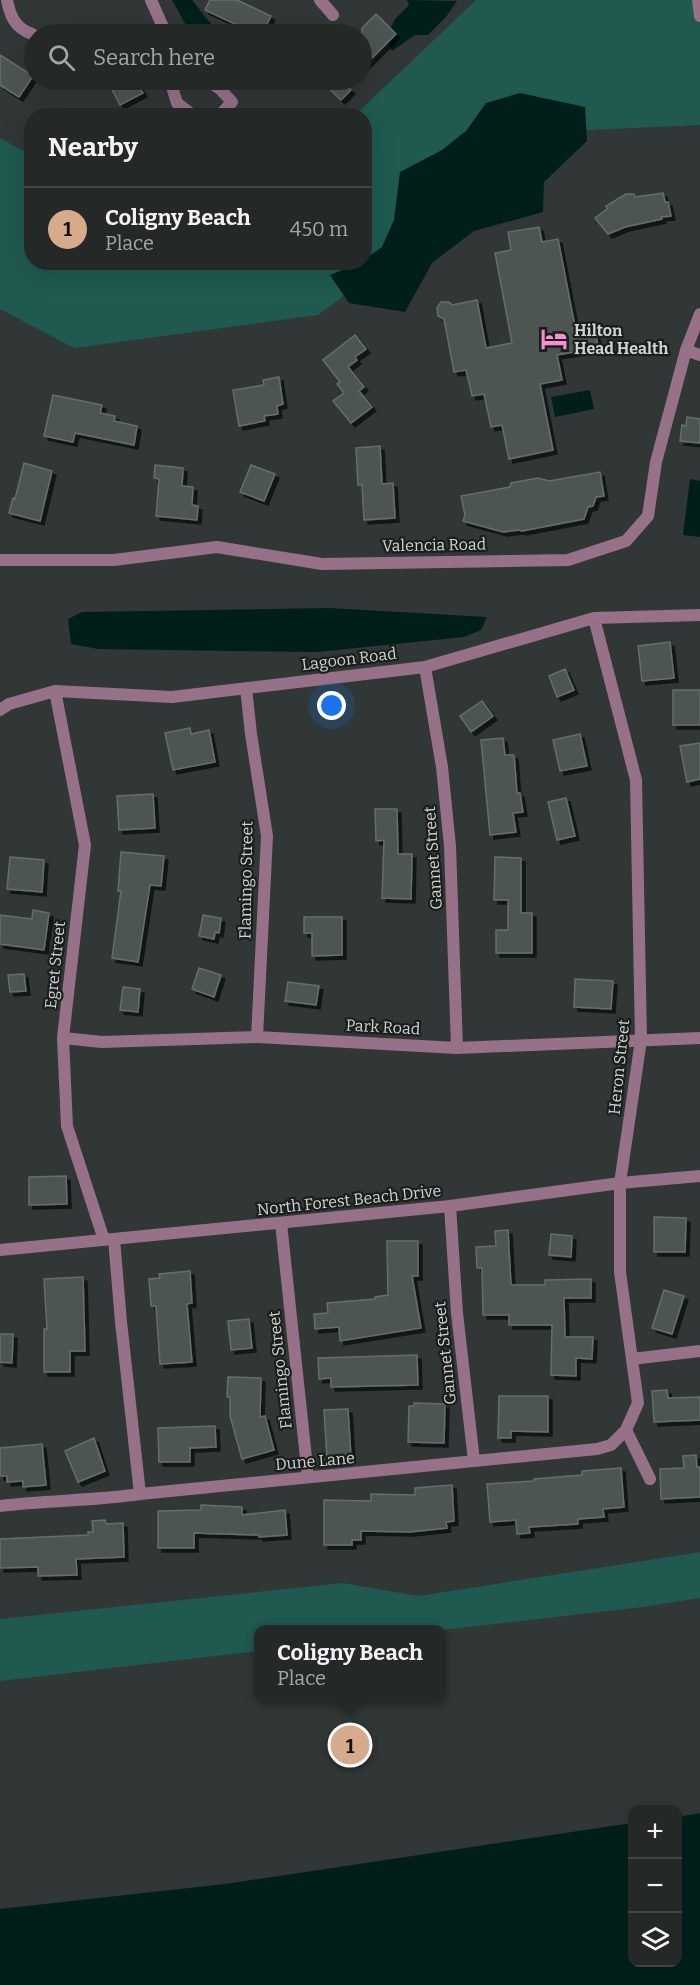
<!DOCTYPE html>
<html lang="en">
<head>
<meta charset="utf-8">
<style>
  body { margin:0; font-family:Bitter,serif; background:#303534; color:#f1f3f6 }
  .controls { position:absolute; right:18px; bottom:18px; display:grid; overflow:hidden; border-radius:12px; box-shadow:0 6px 24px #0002 }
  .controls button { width:54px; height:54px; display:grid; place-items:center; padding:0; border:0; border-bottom:2px solid #414545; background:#242928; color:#f1f3f6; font:30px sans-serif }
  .you { position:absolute; left:332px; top:706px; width:21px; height:21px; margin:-15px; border:4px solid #fff; border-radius:50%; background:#1a73e8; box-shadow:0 0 0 9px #1a73e833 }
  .badge { display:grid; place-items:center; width:39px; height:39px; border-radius:50%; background:#d6ab8b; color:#111; font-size:20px; font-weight:700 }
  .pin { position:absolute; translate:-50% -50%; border:3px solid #fff; box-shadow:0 2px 6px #0006 }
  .popup { position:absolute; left:254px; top:1625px; width:192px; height:78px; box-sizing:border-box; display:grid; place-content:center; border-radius:12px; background:#242928; filter:drop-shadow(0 2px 4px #0005); font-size:20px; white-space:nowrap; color:#a3a6a8 }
  .popup b { font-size:22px; color:#f1f3f6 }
  .popup::after { content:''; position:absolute; left:50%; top:100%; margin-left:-12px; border:12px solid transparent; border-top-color:#242928 }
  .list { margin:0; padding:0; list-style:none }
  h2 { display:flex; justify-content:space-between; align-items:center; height:78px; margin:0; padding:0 24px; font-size:26px }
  h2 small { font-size:20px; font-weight:400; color:#a3a6a8 }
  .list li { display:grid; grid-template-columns:39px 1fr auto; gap:18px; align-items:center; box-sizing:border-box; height:84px; padding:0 24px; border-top:2px solid #414545 }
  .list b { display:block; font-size:22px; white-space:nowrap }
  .list p { margin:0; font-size:20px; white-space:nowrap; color:#a3a6a8 }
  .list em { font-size:20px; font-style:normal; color:#a3a6a8 }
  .icon { flex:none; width:33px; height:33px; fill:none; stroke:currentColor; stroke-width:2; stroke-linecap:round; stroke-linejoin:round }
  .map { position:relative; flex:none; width:700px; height:1985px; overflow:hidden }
  .search { position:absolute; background:#242928; box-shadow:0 6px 24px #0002; left:24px; top:24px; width:348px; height:66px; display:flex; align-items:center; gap:15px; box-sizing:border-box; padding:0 21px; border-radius:33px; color:#a3a6a8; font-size:22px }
  .panel { position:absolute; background:#242928; box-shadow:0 6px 24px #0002; left:24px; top:108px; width:348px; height:162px; border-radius:24px }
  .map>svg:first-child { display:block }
  .green { fill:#1f5950 }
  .water { fill:#001f1b }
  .building { fill:#4d5553; stroke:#666e6c; stroke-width:1.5; filter:url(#shadow) }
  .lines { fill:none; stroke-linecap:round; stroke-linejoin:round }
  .minor { stroke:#977188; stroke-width:12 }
  .labels { text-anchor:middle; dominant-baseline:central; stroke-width:4.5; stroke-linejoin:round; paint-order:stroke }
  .poi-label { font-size:16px; font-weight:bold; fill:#d0d4d3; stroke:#1a1e1d; text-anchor:start }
  .street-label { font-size:16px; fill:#d0d4d3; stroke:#1a1e1d }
</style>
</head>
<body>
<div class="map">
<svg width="700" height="1985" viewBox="0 0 700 1985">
  <defs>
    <filter id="shadow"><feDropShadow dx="4" dy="4" stdDeviation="0" flood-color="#0009"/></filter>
  </defs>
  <rect width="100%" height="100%" fill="#303736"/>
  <path class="green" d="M476,0H700V125L568,131L318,315L74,348L0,309V138L31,155L32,262H364V116L355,115Z
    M700,1552V1598L643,1607L442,1630H258V1651L0,1681V1619L343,1583L418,1596Z"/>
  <path class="water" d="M172,0H192L219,34H191Z
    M407,0L457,1L446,17L428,35H415L392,51L386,37L395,19L409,5Z
    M230,80H284L282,89L233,82Z
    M520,93L585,107L587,141L544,182L543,212L474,231L432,263L405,312L349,303L330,275L360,263L364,262L365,259L382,247L394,220L400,172L442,150L466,131L486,103Z
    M590,390L594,409L555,417L551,397Z
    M690,479L700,481V537L683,535Z
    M329,608L487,617L481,630L464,637L317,652L98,649L71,644L68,619L82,612Z
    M700,1813V1985H0V1909L225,1884L632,1823V1962H678V1817Z"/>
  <path class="building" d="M210,0H237L271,16L262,34H230L235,24L205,10Z
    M376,14L396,34L362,68V28Z
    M0,55L33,76L19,97L0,85Z
    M107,80H135L143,93L120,105Z
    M320,80H340L351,90L341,100Z
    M663,193L665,202H668L671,216L661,217L662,219L625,227L608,234L595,218L607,209L606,206L626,194H634L635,197Z
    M539,227L542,242L558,239L576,332L595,328L598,348L557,355L562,380L540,384L553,450L509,459L502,425L491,427L484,394L472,396L466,370L454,372L444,319L438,316L437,308L441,302H449L452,305L477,300L486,348L512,343L495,253L511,250L508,232Z
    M355,335L366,349L355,357L357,360L348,367L364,387L359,391L372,407L351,423L333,401L344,393L337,384L340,382L323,360Z
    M279,377L283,404L277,406L278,414L264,416L265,421L239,426L233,390L264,385L263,380Z
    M53,395L102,405L100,413L115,416L114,421L137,426L134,445L75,433L73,442L44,436Z
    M687,417L700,419V443L680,441L682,425L686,426Z
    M380,446L382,484L393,483L395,518L364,520L362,485H358L356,448Z
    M24,463L52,471L40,521L9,513L13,498L15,499Z
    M155,465L183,468L182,486L193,487L192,505L198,506L197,520L156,516L159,479L154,478Z
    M251,465L275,474L264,501L240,492Z
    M600,472L604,496L596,497L593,506L588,507L584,519L522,531L519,530L503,532L463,521L465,515L461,496L510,487L511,483L538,478L549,481Z
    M670,642L674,678L642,681L638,646Z
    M565,669L574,690L557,697L549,676Z
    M673,690H700V725H673Z
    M482,701L493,716L471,732L460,716Z
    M190,728L191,734L209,730L215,762L173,770L165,733Z
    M580,734L587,766L560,771L553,740Z
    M503,738L505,755H514L517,793H520L523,812L513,813L516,832L490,835L481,740Z
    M700,743V779L687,782L680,746Z
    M153,794L155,828L119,830L117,796Z
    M566,798L575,836L557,840L548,802Z
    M375,809H397L398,854H412L411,899L382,898L384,840L376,841Z
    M121,852L164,856L161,886L150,885L138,962L112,958L121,891H118Z
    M10,857L44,860L42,892L7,889Z
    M495,857L521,858V913H532V953H496V930H508V900H494Z
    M33,910L49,913L44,950L0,944V915L32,919Z
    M203,915L221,918L219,933L215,932L214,939L199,936Z
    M304,917H342V955L312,956V933H304Z
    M199,968L221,975L214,997L192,989Z
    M24,974L26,991L10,992L8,975Z
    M575,979L613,981L611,1009L574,1007Z
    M288,982L319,986L316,1005L285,1001Z
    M123,987L140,989L138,1012L120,1010Z
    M66,1176L67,1204L29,1205V1177Z
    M654,1217L686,1218L685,1252H654Z
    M508,1230L511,1285H545V1280L591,1279V1298H564L565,1337H593L592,1359L576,1358V1376L551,1375L552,1325H509V1315H483L482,1268H477L476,1247L496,1246L495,1231Z
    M551,1234L572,1236L571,1257L549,1255Z
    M387,1241H418V1276H412L421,1328L340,1341L339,1327L315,1329L314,1314L328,1313L327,1303L375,1299V1297L388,1295Z
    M190,1271L192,1303L187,1304L192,1362L160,1364L156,1306H151L149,1279L160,1278L159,1274Z
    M83,1277L85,1351H70V1372H44V1329H47L44,1279Z
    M664,1290L684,1296L672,1334L652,1328Z
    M249,1319L252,1348L231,1350L228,1321Z
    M0,1334H13L12,1363L0,1362Z
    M417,1355L418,1385L331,1387V1378L319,1379L318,1358Z
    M228,1377L261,1378L260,1417L265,1416L274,1450L242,1459L230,1416V1397H227Z
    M667,1390L668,1398L700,1397V1420L654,1422L652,1391Z
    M499,1396H548V1432L511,1431V1438H498Z
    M414,1403L445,1404L444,1443L408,1442L409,1406H414Z
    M348,1409L351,1457L327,1458L324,1410Z
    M215,1426L216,1447L190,1448V1462H159L158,1428Z
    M94,1438L105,1471L78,1482L65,1451Z
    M42,1444L46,1485L23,1487V1481L7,1482V1476H0V1448Z
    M696,1455L697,1467H700V1497L661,1499L660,1469L684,1468L683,1456Z
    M621,1468L624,1507L603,1509L604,1517L578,1519V1524L529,1527L530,1533L517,1534L516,1520L490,1522L487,1484L534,1481V1479L582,1475V1471Z
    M452,1485L454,1521L446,1522L447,1528L410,1532L361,1531V1540H352V1545H324V1500L371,1501V1494L415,1495V1488Z
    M201,1505L242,1507V1515L285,1510L287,1535L259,1537V1535L194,1533V1548H158V1511L201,1510Z
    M105,1520L106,1524L123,1523L124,1557L76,1559L77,1575L38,1576V1567L0,1568V1539L88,1535V1532H93L92,1521Z"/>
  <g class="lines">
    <path class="minor" d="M7,0C10,16 15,28 32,34
      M151,0L166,34
      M320,0L333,15
      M698,0L700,16
      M176,80L173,90L177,103L194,116
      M207,80L220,89L232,102L219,116
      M686,350L700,355
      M0,560H114L217,547L322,564L568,560L626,541L648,516L656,462L686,350L700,314
      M425,667L442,767L450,846L457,1048
      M246,688L251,734L267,836L257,1037
      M55,691L85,845L63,1038L67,1126L104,1240
      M0,710L9,704L55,691L172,697L425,667L594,618L700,615
      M63,1038L102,1042L257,1037L457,1048L700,1038
      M450,1206L457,1313L474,1461
      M281,1223L308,1477
      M114,1239L121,1322L140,1494
      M0,1250L450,1206L620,1183L700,1176
      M632,1359L700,1351
      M626,1430L650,1479
      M0,1506C47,1500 93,1501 140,1494L597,1449L611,1445L626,1430L638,1403L620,1272V1183L641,1040L636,780L594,618"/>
  </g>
  <defs>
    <g id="hotel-bare" transform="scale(2.07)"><path d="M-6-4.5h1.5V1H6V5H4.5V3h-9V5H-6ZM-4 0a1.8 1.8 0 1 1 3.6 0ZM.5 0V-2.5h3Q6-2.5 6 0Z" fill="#f591d2" stroke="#1a1e1d" stroke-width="2.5" paint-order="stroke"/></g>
  </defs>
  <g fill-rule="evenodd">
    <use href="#hotel-bare" x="554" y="339"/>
  </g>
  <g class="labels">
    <g class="poi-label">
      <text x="574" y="330">Hilton<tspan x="574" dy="18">Head Health</tspan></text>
    </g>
    <g class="street-label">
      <text transform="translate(434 545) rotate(-1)">Valencia Road</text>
      <text transform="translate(349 659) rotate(-7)">Lagoon Road</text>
      <text transform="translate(433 858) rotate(-94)">Gannet Street</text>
      <text transform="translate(246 880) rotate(-89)">Flamingo Street</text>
      <text transform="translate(55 965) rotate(-84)">Egret Street</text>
      <text transform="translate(383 1027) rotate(3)">Park Road</text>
      <text transform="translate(619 1067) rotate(-84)">Heron Street</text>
      <text transform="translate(349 1200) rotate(-6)">North Forest Beach Drive</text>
      <text transform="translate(445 1353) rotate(-96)">Gannet Street</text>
      <text transform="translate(280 1370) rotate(-96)">Flamingo Street</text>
      <text transform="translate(315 1461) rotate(-5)">Dune Lane</text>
    </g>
  </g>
</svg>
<div class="controls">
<button>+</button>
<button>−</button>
<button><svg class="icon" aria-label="layers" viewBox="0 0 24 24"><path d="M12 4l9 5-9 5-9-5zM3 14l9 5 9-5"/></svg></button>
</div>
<div class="you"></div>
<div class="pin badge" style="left:350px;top:1745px">1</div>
<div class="popup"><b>Coligny Beach</b>Place</div>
<div class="search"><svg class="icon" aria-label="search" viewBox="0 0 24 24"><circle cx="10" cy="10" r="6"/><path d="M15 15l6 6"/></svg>Search here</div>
<section class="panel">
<h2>Nearby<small></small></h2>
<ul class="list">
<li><span class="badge">1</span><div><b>Coligny Beach</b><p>Place</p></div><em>450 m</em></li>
</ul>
</section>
</div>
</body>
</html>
